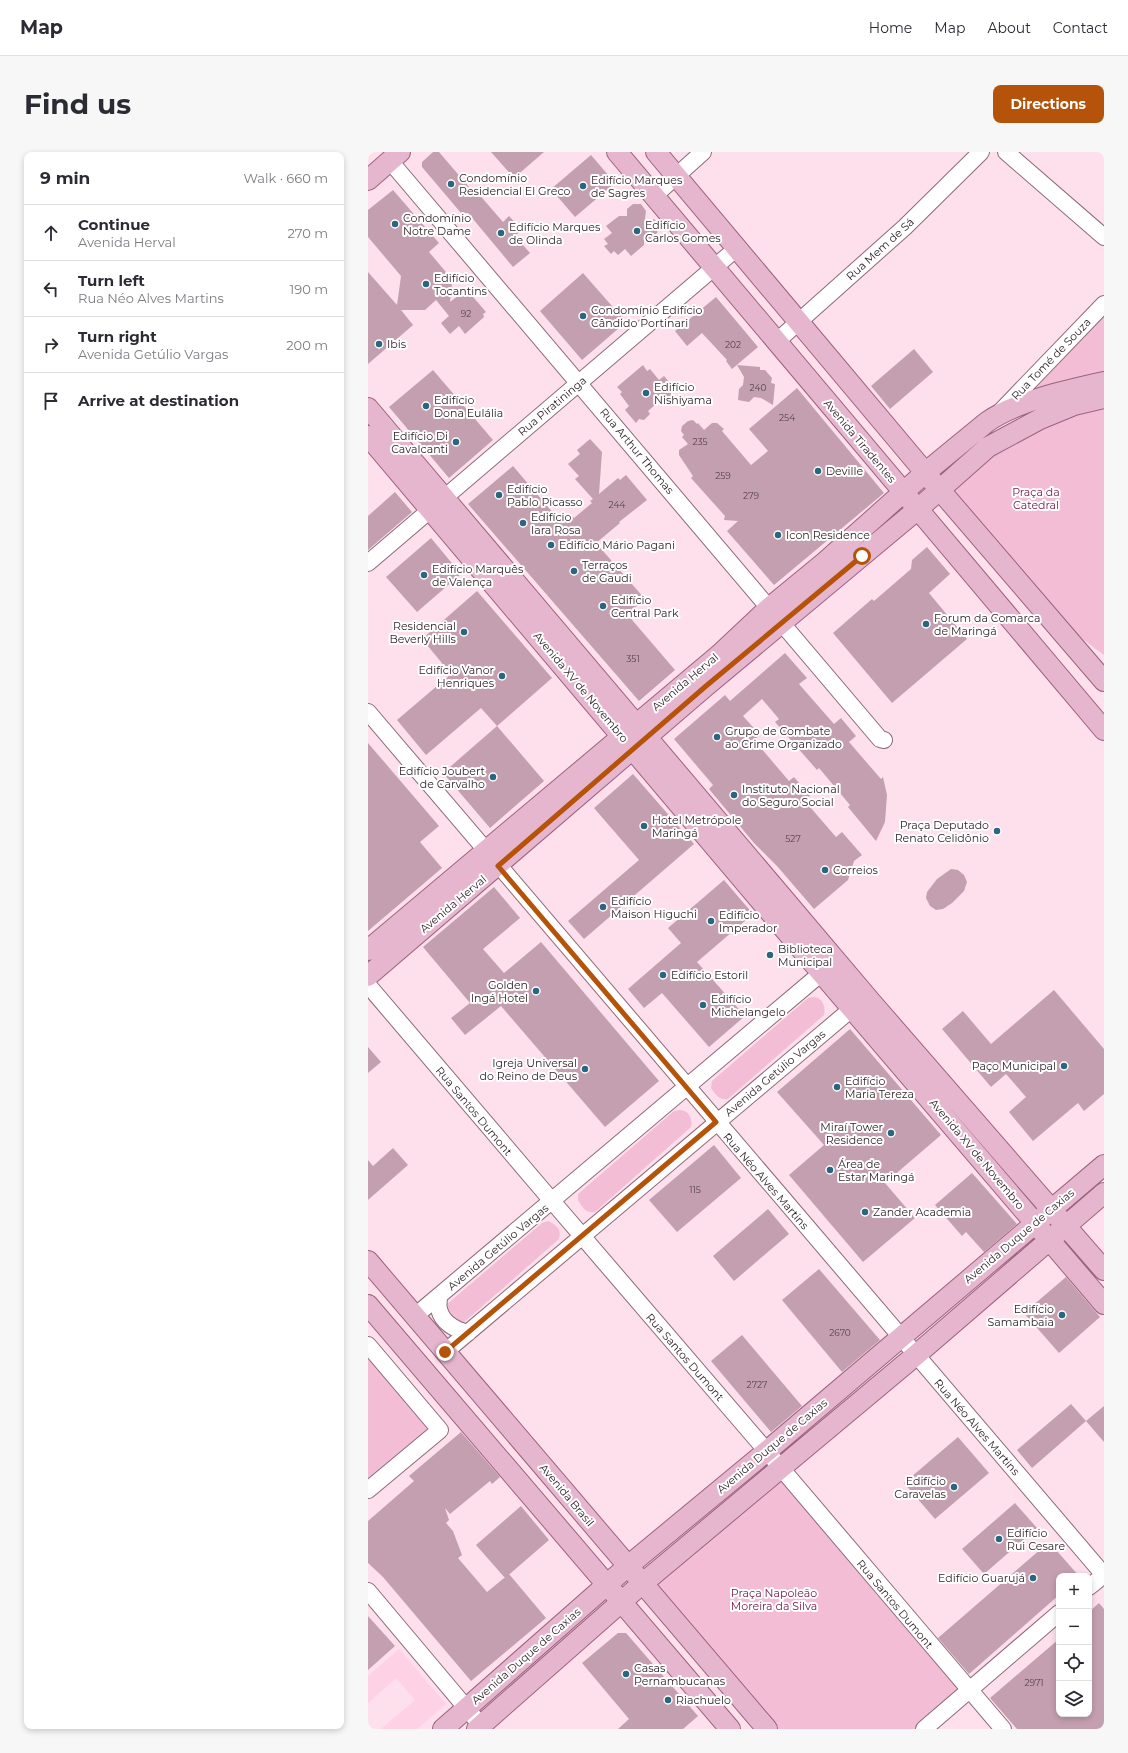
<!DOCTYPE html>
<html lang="en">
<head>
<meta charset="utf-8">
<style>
  body { margin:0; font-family:Montserrat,sans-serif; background:#f7f7f7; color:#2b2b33 }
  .controls { position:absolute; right:12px; bottom:12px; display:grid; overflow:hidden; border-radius:8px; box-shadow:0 2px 6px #0003 }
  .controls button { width:36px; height:36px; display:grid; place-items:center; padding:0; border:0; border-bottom:1px solid #e1e1e2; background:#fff; color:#2b2b33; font:20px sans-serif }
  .stop { position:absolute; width:12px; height:12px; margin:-9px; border:3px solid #b45309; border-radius:50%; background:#fff }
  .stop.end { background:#b45309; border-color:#fff; box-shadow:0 1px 4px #0008 }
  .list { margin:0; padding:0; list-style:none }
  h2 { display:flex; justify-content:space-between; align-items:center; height:52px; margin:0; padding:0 16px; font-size:17px }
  h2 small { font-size:13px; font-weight:400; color:#7c7c81 }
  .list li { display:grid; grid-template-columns:26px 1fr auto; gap:12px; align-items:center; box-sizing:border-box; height:56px; padding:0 16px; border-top:1px solid #e1e1e2 }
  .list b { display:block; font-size:15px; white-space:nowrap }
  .list p { margin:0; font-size:13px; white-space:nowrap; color:#7c7c81 }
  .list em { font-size:13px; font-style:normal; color:#7c7c81 }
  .icon { flex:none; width:22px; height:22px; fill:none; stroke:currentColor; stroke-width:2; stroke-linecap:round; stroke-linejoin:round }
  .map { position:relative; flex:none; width:736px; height:1577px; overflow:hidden; border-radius:8px }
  header { display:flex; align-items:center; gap:24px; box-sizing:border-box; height:56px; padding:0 20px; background:#fff; border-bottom:1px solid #e1e1e2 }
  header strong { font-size:19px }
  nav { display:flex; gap:22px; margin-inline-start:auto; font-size:14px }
  .intro { display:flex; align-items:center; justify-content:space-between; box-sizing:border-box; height:96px; padding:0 24px }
  h1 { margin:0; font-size:28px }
  .button { padding:10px 18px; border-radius:8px; background:#b45309; color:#fff; font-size:14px; font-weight:700 }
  main { display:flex; gap:24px; padding:0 24px }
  aside { flex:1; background:#fff; border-radius:8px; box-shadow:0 2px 6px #0003 }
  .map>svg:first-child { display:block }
  .built { fill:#ffd1e5 }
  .green { fill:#f3bdd6 }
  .building { fill:#c49fb0 }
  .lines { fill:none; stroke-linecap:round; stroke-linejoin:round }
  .minor-casing { stroke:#8c6a79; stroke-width:18 }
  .major-casing { stroke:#9c637f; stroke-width:22 }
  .minor { stroke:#fff; stroke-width:16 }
  .major { stroke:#e6b6ce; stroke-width:20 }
  .route { stroke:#b45309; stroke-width:5 }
  .poi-dot { fill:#2a677e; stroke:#fff; stroke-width:1.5 }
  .labels { text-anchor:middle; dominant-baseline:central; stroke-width:4; stroke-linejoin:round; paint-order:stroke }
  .number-label { font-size:9px; fill:#56424b }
  .poi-label { font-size:11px; fill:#312329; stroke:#fff; text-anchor:start }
  .street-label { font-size:11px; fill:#312329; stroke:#fff }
  .park-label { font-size:11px; fill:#6f184b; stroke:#fff }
</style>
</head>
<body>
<header>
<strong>Map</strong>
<nav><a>Home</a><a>Map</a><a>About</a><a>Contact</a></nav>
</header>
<div class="intro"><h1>Find us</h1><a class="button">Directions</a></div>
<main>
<aside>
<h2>9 min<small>Walk · 660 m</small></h2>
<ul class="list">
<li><svg class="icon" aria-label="ahead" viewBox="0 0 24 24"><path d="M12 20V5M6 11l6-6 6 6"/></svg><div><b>Continue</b><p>Avenida Herval</p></div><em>270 m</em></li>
<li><svg class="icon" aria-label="left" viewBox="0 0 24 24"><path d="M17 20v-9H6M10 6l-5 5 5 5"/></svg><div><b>Turn left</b><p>Rua Néo Alves Martins</p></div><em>190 m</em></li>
<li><svg class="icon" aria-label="right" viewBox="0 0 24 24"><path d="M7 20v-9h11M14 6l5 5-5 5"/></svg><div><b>Turn right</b><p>Avenida Getúlio Vargas</p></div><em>200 m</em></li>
<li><svg class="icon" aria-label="arrive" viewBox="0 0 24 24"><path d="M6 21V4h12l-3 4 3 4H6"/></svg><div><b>Arrive at destination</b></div></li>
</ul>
</aside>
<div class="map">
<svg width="736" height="1577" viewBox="0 0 736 1577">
  <rect width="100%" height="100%" fill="#fedfec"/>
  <path class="built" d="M31,1497L78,1552L49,1577H13L47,1548L28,1526L0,1551V1524Z"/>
  <path class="green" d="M736,152V230L630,263Z
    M736,246V503L677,459L571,337L620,295Z
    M445,845C454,845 458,854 456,863L360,947C352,949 347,942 343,936L344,929L440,846Z
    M311,958C321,958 325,967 323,975L227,1060C218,1062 214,1055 210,1048V1042L306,959Z
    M180,1069C188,1073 194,1077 191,1087L95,1171L91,1172L79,1162L78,1153L174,1071Z
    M0,1193L72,1278L0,1338Z
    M412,1315L601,1538L556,1577H399L275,1432Z"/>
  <path class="building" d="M65,0H71L107,42L109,40L135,70L141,64L154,78L147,84L162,101L145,115L100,61H93L54,15V10Z
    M123,0H176L146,26Z
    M223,3L247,31L207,65L183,37Z
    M25,38L71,91L61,100L83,126L84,131L82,150L95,140L97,142L100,139L118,160L115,162L116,165L97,182L91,174L82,182L73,171L81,164L68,148L57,158H33L45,173L0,212V120L29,153L33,124L0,85V58Z
    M265,52H273L278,59L277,67H286L291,73L289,81L283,87L276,85V93L263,104L257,97L250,103L246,99L243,102L236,94L240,92L236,87L244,81L238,74L251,64H259V57Z
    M215,121L258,170L214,208L172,159Z
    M348,145L390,195L364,217L358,209L359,208L334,181L319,194L307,179Z
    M546,197L565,220L522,257L503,234Z
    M275,213L279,219L282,217L291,228L296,224L307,237L303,240V244L296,250L294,247L280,259L282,262L276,268L271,267L268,271L257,258L261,254L252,242L254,240L249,235Z
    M369,213L392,215V218H397L404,226L403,231L407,232L405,253L393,246L386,245L381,250L370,248L371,237L375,233L376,225Z
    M65,218L125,288L81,326L21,255Z
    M429,236L516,341L406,433L359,379L370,369L356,368L357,364L323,326L325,324L311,303V298L320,292L314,285L316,283L313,279L314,274L320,269L325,268L329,272L330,271L336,278L344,271H349L356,277L354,279L383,313L400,299L381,277Z
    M222,287L234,300L231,342L250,326L252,328L258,323L279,348L251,370L252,371L228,391L277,447L259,462L307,518L271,549L100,352L145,314L192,369L202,361L206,366L224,351L222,349L225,347L207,327L211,324L200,312L212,302L209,298Z
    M27,340L44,360L0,398V364Z
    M63,386L93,422L49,460L18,425Z
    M559,395L582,422L561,441L599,487L524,551L465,481L504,447L506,449L543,417L544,408Z
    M109,439L184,526L129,574L113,556L58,603L29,568L83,522L54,487Z
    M417,501L439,526L431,532L466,572L473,566L488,584L481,590L513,627L515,625L519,643L517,670L508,689L480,655L482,653L451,616L449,618L407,570L411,567L394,547L375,564L392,583L386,588L421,629L426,625L442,644L436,648L468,685L474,680L494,703L486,709L480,728L446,757L409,714L386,691L341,637L345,633L306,587L357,543L362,549Z
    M129,574L176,629L122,676L75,621Z
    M0,591L71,674L52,690L74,716L0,779Z
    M265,622L326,692L216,787L200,769L271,708L226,656Z
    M583,717L590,718L596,723L599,730L596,739L584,751L575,757L568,758L562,754L558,746L559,740L569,727Z
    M356,728L385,762L329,810L377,864L341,895L294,841L276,856L260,837L313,791L300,776Z
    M126,735L152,766L115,797L136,821L173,790L291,929L237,975L133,854L97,883L83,866L102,851L55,795Z
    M686,838L736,897V942L716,959L710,951L665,989L641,960L658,945L638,922L623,935L574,877L595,859L623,892Z
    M482,877L573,983L517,1031L547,1066L495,1110L421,1023L456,993L409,940Z
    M0,895L13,910L0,921Z
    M346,993L373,1026L309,1080L281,1048Z
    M25,996L40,1013L0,1048V1008L5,1014Z
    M604,1021L649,1072L616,1100L598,1080L594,1084L567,1053Z
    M400,1057L421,1082L366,1129L345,1104Z
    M451,1117L512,1188L474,1220L414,1148Z
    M698,1125L732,1165L691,1201L656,1161Z
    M374,1183L434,1254L403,1280L343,1209Z
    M703,1252L718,1269L664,1316L649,1298Z
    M736,1254V1290L718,1269Z
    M93,1280L132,1325L124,1332L122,1329L82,1362L77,1356L81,1368L78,1371L85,1379L94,1403L90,1406L119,1440L141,1422L178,1466L103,1529L15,1425L0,1411V1369L46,1329L41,1324Z
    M590,1285L621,1321L567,1367L536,1331Z
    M647,1351L669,1376L616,1422L594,1397Z
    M153,1354L181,1388L137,1426L108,1393Z
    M681,1390L711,1424H691V1443L601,1522L570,1486Z
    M731,1451L736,1457V1577H649L622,1546L691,1487V1562H721V1460Z
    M0,1464L27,1494L0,1518Z
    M250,1481H258L330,1564L315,1577H250L261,1567L214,1511Z"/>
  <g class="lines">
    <g class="minor-casing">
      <path id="minor" d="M638,0L736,85
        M22,9L512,587L516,588
        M286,44L335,0
        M408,190L537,75L613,0
        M632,260L736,152
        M0,411L369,96
        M0,560L736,1423
        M0,833C131,988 264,1142 396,1296C476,1389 555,1484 635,1577
        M71,1144C71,1148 70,1154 71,1157C74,1171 88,1178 100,1181
        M47,1164L463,813
        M0,1193L72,1278L0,1338
        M77,1200L493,849
        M721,1435L736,1423
        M0,1439L116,1577
        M556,1577L691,1461"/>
    </g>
    <g class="major-casing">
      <path id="major" d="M249,0L736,578
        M288,0L571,337L736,529
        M0,28L32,0
        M0,256L504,851L736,1118
        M0,284L445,811L736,1152
        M0,798L351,503L401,456L457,410L558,320L619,270C649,249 700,238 736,230
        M0,824L338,534L550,357L620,295L672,267L706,253L736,246
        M0,1109L399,1577
        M0,1153L362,1577
        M75,1577L260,1414L399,1299L736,1013
        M109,1577L268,1437L548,1203L736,1041"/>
    </g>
    <use href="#minor" class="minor"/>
    <use href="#major" class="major"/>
  </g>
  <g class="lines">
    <path class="route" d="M77,1200L348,970L130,714L338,534L494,404"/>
  </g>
  <g class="poi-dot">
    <circle cx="83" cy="32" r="4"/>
    <circle cx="215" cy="34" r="4"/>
    <circle cx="27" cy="72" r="4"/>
    <circle cx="269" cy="79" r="4"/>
    <circle cx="133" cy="81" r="4"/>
    <circle cx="58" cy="132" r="4"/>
    <circle cx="215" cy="164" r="4"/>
    <circle cx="11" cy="192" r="4"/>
    <circle cx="278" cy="241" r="4"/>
    <circle cx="58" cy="254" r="4"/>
    <circle cx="88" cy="290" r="4"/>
    <circle cx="450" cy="319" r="4"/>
    <circle cx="131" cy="343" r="4"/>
    <circle cx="155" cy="371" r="4"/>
    <circle cx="410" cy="383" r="4"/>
    <circle cx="183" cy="393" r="4"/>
    <circle cx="206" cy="419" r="4"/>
    <circle cx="56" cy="423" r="4"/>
    <circle cx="235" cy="454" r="4"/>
    <circle cx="558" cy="472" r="4"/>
    <circle cx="96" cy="480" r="4"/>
    <circle cx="134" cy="524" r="4"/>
    <circle cx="349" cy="585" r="4"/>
    <circle cx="125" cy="625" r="4"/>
    <circle cx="366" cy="643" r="4"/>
    <circle cx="276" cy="674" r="4"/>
    <circle cx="629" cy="679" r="4"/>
    <circle cx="457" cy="718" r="4"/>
    <circle cx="235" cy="755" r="4"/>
    <circle cx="343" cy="769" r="4"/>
    <circle cx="402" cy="803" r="4"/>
    <circle cx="295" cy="823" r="4"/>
    <circle cx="168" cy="839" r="4"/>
    <circle cx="335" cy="853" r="4"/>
    <circle cx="696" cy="914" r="4"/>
    <circle cx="217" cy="917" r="4"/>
    <circle cx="469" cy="935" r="4"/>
    <circle cx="523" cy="981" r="4"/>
    <circle cx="462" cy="1018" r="4"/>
    <circle cx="497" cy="1060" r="4"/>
    <circle cx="694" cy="1163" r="4"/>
    <circle cx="586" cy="1335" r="4"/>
    <circle cx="631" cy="1387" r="4"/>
    <circle cx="665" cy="1426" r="4"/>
    <circle cx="258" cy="1522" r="4"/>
    <circle cx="300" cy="1548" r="4"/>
  </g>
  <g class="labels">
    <g class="number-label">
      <text x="98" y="161">92</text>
      <text x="365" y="192">202</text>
      <text x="390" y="235">240</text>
      <text x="419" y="265">254</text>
      <text x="332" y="289">235</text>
      <text x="355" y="323">259</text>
      <text x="383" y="343">279</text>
      <text x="249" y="352">244</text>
      <text x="265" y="506">351</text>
      <text x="425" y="686">527</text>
      <text x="327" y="1037">115</text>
      <text x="472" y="1180">2670</text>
      <text x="389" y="1232">2727</text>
      <text x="666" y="1530">2971</text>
    </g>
    <g class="poi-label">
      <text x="91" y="26">Condomínio<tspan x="91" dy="13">Residencial El Greco</tspan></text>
      <text x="223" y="28">Edifício Marques<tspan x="223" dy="13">de Sagres</tspan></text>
      <text x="35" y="66">Condomínio<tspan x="35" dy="13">Notre Dame</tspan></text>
      <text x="277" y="73">Edifício<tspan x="277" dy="13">Carlos Gomes</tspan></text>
      <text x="141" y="75">Edifício Marques<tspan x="141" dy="13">de Olinda</tspan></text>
      <text x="66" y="126">Edifício<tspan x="66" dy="13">Tocantins</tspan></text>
      <text x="223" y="158">Condomínio Edifício<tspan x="223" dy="13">Cândido Portinari</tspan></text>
      <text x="19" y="192">Ibis</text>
      <text x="286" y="235">Edifício<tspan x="286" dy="13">Nishiyama</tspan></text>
      <text x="66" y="248">Edifício<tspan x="66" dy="13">Dona Eulália</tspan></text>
      <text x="80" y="284" text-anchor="end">Edifício Di<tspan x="80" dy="13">Cavalcanti</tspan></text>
      <text x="458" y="319">Deville</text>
      <text x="139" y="337">Edifício<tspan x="139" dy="13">Pablo Picasso</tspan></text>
      <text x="163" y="365">Edifício<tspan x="163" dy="13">Iara Rosa</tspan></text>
      <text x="418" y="383">Icon Residence</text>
      <text x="191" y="393">Edifício Mário Pagani</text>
      <text x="214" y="413">Terraços<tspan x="214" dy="13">de Gaudi</tspan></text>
      <text x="64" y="417">Edifício Marquês<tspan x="64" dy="13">de Valença</tspan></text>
      <text x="243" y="448">Edifício<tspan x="243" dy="13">Central Park</tspan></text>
      <text x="566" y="466">Forum da Comarca<tspan x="566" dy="13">de Maringá</tspan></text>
      <text x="88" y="474" text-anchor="end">Residencial<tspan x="88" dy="13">Beverly Hills</tspan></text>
      <text x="126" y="518" text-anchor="end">Edifício Vanor<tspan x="126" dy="13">Henriques</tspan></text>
      <text x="357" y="579">Grupo de Combate<tspan x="357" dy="13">ao Crime Organizado</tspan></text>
      <text x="117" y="619" text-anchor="end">Edifício Joubert<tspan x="117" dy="13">de Carvalho</tspan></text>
      <text x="374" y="637">Instituto Nacional<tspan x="374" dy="13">do Seguro Social</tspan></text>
      <text x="284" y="668">Hotel Metrópole<tspan x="284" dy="13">Maringá</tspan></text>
      <text x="621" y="673" text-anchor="end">Praça Deputado<tspan x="621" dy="13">Renato Celidônio</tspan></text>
      <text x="465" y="718">Correios</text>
      <text x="243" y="749">Edifício<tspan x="243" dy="13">Maison Higuchi</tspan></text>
      <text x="351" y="763">Edifício<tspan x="351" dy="13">Imperador</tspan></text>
      <text x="410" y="797">Biblioteca<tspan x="410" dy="13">Municipal</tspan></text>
      <text x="303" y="823">Edifício Estoril</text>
      <text x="160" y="833" text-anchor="end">Golden<tspan x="160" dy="13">Ingá Hotel</tspan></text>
      <text x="343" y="847">Edifício<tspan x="343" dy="13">Michelangelo</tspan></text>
      <text x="209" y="911" text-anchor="end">Igreja Universal<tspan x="209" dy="13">do Reino de Deus</tspan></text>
      <text x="688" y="914" text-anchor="end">Paço Municipal</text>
      <text x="477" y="929">Edifício<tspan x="477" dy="13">Maria Tereza</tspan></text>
      <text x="515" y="975" text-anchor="end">Miraí Tower<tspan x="515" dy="13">Residence</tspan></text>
      <text x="470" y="1012">Área de<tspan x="470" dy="13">Estar Maringá</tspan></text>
      <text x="505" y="1060">Zander Academia</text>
      <text x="686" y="1157" text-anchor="end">Edifício<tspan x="686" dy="13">Samambaia</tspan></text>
      <text x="578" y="1329" text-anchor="end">Edifício<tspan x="578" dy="13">Caravelas</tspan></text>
      <text x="639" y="1381">Edifício<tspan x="639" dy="13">Rui Cesare</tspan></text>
      <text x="657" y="1426" text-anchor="end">Edifício Guarujá</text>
      <text x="266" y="1516">Casas<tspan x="266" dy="13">Pernambucanas</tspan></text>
      <text x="308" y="1548">Riachuelo</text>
    </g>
    <g class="street-label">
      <text transform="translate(512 97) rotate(-42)">Rua Mem de Sá</text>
      <text transform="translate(683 207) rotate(-46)">Rua Tomé de Souza</text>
      <text transform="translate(184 254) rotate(-40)">Rua Piratininga</text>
      <text transform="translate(492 289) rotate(50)">Avenida Tiradentes</text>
      <text transform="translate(269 299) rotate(50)">Rua Arthur Thomas</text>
      <text transform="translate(317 530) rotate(-40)">Avenida Herval</text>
      <text transform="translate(213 535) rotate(50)">Avenida XV de Novembro</text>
      <text transform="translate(85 752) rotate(-40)">Avenida Herval</text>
      <text transform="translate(407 921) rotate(-40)">Avenida Getúlio Vargas</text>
      <text transform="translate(106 959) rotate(50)">Rua Santos Dumont</text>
      <text transform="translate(609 1002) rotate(50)">Avenida XV de Novembro</text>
      <text transform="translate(398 1029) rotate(49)">Rua Néo Alves Martins</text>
      <text transform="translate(651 1084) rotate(-40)">Avenida Duque de Caxias</text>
      <text transform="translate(130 1095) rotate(-40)">Avenida Getúlio Vargas</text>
      <text transform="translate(317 1205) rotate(49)">Rua Santos Dumont</text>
      <text transform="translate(609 1275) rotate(49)">Rua Néo Alves Martins</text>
      <text transform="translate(404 1294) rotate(-40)">Avenida Duque de Caxias</text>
      <text transform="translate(199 1343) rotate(50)">Avenida Brasil</text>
      <text transform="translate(527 1452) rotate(50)">Rua Santos Dumont</text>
      <text transform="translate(158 1504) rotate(-41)">Avenida Duque de Caxias</text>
    </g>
    <g class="park-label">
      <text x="668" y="340">Praça da<tspan x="668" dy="13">Catedral</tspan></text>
      <text x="406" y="1441">Praça Napoleão<tspan x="406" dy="13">Moreira da Silva</tspan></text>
    </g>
  </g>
</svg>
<div class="controls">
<button>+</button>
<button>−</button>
<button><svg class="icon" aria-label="locate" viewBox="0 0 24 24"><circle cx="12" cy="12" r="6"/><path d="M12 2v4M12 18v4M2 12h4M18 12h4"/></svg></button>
<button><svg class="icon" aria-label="layers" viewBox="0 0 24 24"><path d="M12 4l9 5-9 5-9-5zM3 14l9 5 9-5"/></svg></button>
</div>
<div class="stop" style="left:494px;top:404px"></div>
<div class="stop end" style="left:77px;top:1200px"></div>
</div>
</main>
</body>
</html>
